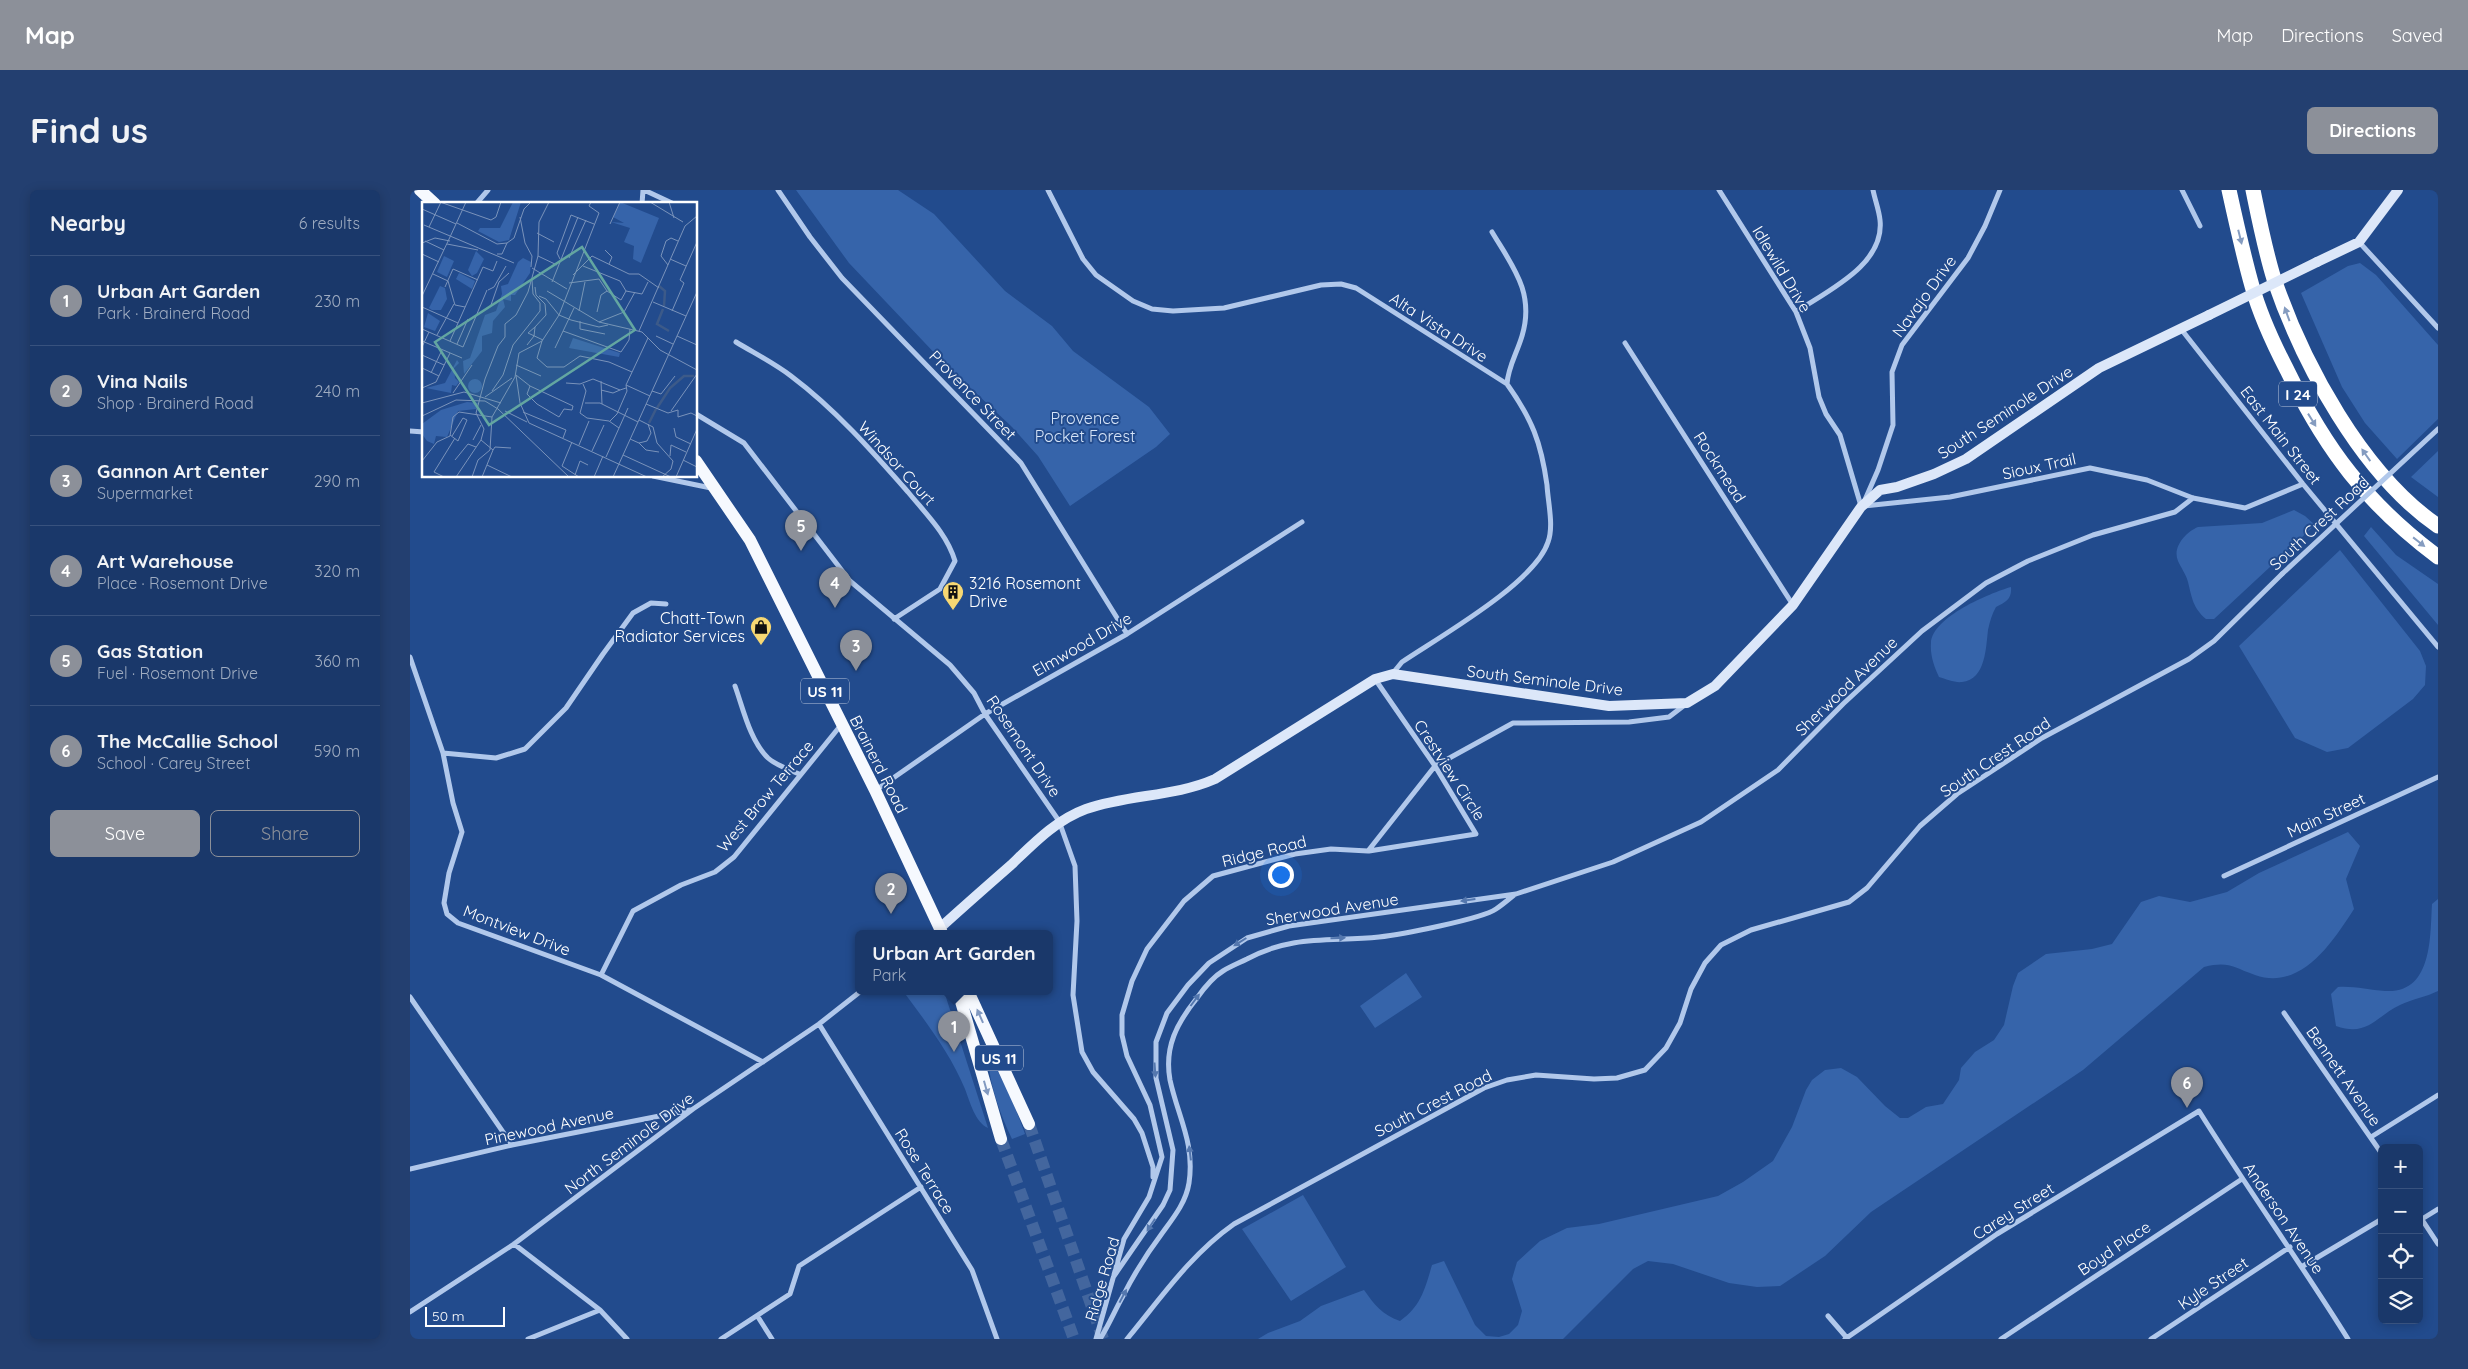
<!DOCTYPE html>
<html lang="en">
<head>
<meta charset="utf-8">
<style>
  body { margin:0; font-family:Quicksand,sans-serif; background:#233f70; color:#f1f3f6 }
  .controls { position:absolute; right:15px; bottom:15px; display:grid; overflow:hidden; border-radius:8px; box-shadow:0 2px 12px #0003 }
  .controls button { width:45px; height:45px; display:grid; place-items:center; padding:0; border:0; border-bottom:1px solid #38527e; background:#1a386a; color:#f1f3f6; font:25px sans-serif }
  .scale { position:absolute; left:15px; bottom:12px; width:80px; box-sizing:border-box; padding-left:5px; border:2px solid #fff; border-top:0; font-size:14px; line-height:18px; white-space:nowrap; color:#fff; -webkit-text-stroke:4px #224b8d; paint-order:stroke }
  .you { position:absolute; left:870px; top:684px; width:18px; height:18px; margin:-12px; border:4px solid #fff; border-radius:50%; background:#1a73e8; box-shadow:0 0 0 8px #1a73e833 }
  .badge { display:grid; place-items:center; width:32px; height:32px; border-radius:50%; background:#8c9099; color:#fff; font-size:16px; font-weight:700 }
  .pin { position:absolute; translate:-50% -41px; filter:drop-shadow(0 1px 2px #0008) }
  .pin::after { content:''; position:absolute; top:26px; width:18px; height:15px; background:inherit; clip-path:polygon(0 0,100% 0,50% 100%) }
  .popup { position:absolute; left:445px; top:740px; width:198px; height:65px; box-sizing:border-box; display:grid; place-content:center; border-radius:8px; background:#1a386a; filter:drop-shadow(0 1px 4px #0005); font-size:16px; white-space:nowrap; color:#9facc1 }
  .popup b { font-size:19px; color:#f1f3f6 }
  .popup::after { content:''; position:absolute; left:50%; top:100%; margin-left:-10px; border:10px solid transparent; border-top-color:#1a386a }
  .list { margin:0; padding:0; list-style:none }
  h2 { display:flex; justify-content:space-between; align-items:center; height:65px; margin:0; padding:0 20px; font-size:21px }
  h2 small { font-size:16px; font-weight:400; color:#9facc1 }
  .list li { display:grid; grid-template-columns:32px 1fr auto; gap:15px; align-items:center; box-sizing:border-box; height:90px; padding:0 20px; border-top:1px solid #38527e }
  .list b { display:block; font-size:19px; white-space:nowrap }
  .list p { margin:0; font-size:16px; white-space:nowrap; color:#9facc1 }
  .list em { font-size:16px; font-style:normal; color:#9facc1 }
  .actions { display:flex; gap:10px; padding:15px 20px }
  .actions a { flex:1; padding:11px 0; border:1px solid #8c9099; border-radius:8px; text-align:center; font-size:18px; color:#8c9099 }
  .actions .main { background:#8c9099; color:#fff }
  .icon { flex:none; width:28px; height:28px; fill:none; stroke:currentColor; stroke-width:2; stroke-linecap:round; stroke-linejoin:round }
  .map { position:relative; flex:none; width:2028px; height:1149px; overflow:hidden; border-radius:8px }
  header { display:flex; align-items:center; gap:30px; box-sizing:border-box; height:70px; padding:0 25px; background:#8c9099; color:#fff }
  header strong { font-size:24px }
  nav { display:flex; gap:28px; margin-inline-start:auto; font-size:18px }
  .intro { display:flex; align-items:center; justify-content:space-between; box-sizing:border-box; height:120px; padding:0 30px }
  h1 { margin:0; font-size:35px }
  .button { padding:12px 22px; border-radius:8px; background:#8c9099; color:#fff; font-size:18px; font-weight:700 }
  main { display:flex; gap:30px; padding:0 30px }
  aside { flex:1; background:#1a386a; border-radius:8px; box-shadow:0 2px 12px #0003 }
  .map>svg:first-child { display:block }
  .green { fill:#3664aa }
  .lines { fill:none; stroke-linecap:round; stroke-linejoin:round }
  .primary-tunnel { stroke:#43669e; stroke-width:12; stroke-dasharray:12 6; stroke-linecap:butt }
  .street { stroke:#b1c8eb; stroke-width:5 }
  .secondary { stroke:#dce7f9; stroke-width:10 }
  .primary { stroke:#f6f9fe; stroke-width:12 }
  .highway { stroke:#fff; stroke-width:15 }
  .street-bridge { stroke:#b1c8eb; stroke-width:5 }
  .secondary-bridge { stroke:#dce7f9; stroke-width:10 }
  .oneway { fill:#859cc0 }
  .oneway2 { fill:#5477ae }
  .oneway3 { fill:#8199c0 }
  .labels { text-anchor:middle; dominant-baseline:central; stroke-width:4; stroke-linejoin:round; paint-order:stroke }
  .shield { fill:#224b8d; stroke:#bdc9dd; stroke-width:1 }
  .shield-label { font-size:15px; font-weight:bold; fill:#fff }
  .street-label { font-size:16px; fill:#fff; stroke:#224b8d }
  .park-label { font-size:16px; fill:#d6e4f8; stroke:#224b8d }
  .poi-label { font-size:16px; fill:#fff; stroke:#224b8d; text-anchor:start }
  .inset-river { fill:none; stroke:#3c5a89; stroke-width:2.5 }
  .inset-road { fill:none; stroke:#7a93bb; stroke-width:1 }
  .view { fill:#63a6a1; fill-opacity:0.15; stroke:#63a6a1; stroke-width:2.5 }
  .inset-edge { fill:none; stroke:#fff; stroke-width:2.5 }
</style>
</head>
<body>
<header>
<strong>Map</strong>
<nav><a>Map</a><a>Directions</a><a>Saved</a></nav>
</header>
<div class="intro"><h1>Find us</h1><a class="button">Directions</a></div>
<main>
<aside>
<h2>Nearby<small>6 results</small></h2>
<ul class="list">
<li><span class="badge">1</span><div><b>Urban Art Garden</b><p>Park · Brainerd Road</p></div><em>230 m</em></li>
<li><span class="badge">2</span><div><b>Vina Nails</b><p>Shop · Brainerd Road</p></div><em>240 m</em></li>
<li><span class="badge">3</span><div><b>Gannon Art Center</b><p>Supermarket</p></div><em>290 m</em></li>
<li><span class="badge">4</span><div><b>Art Warehouse</b><p>Place · Rosemont Drive</p></div><em>320 m</em></li>
<li><span class="badge">5</span><div><b>Gas Station</b><p>Fuel · Rosemont Drive</p></div><em>360 m</em></li>
<li><span class="badge">6</span><div><b>The McCallie School</b><p>School · Carey Street</p></div><em>590 m</em></li>
</ul>
<div class="actions"><a class="main">Save</a><a>Share</a></div>
</aside>
<div class="map">
<svg width="2028" height="1149" viewBox="0 0 2028 1149">
  <rect width="100%" height="100%" fill="#224b8d"/>
  <path class="green" d="M386,0H488L524,24L595,101L642,136L663,161L739,217L760,244L746,257L660,316L628,266L602,237L532,171L439,73Z
    M1950,73L1966,85L2028,155V229L1987,269L1955,233L1932,197L1891,103L1938,76Z
    M2028,261V307L2001,287Z
    M1884,320L1895,326L1905,335L1804,429H1796C1783,418 1782,408 1778,392C1776,384 1771,378 1768,371C1762,357 1776,342 1788,337L1852,333Z
    M1961,337L1986,365L2028,394V435L1954,346Z
    M1930,360L2010,461L2016,476L2015,495L2003,509L1938,558L1917,562L1885,548L1829,456Z
    M1601,397C1602,409 1596,412 1586,417C1582,424 1580,431 1578,440C1576,456 1576,490 1552,492C1545,493 1536,489 1529,487C1524,476 1520,465 1521,453C1522,427 1580,403 1601,397Z
    M1938,642L1950,656L1936,689L1944,719C1922,753 1891,801 1845,785C1822,777 1819,771 1794,777L1673,880L1461,1022L1415,1066L1370,1096L1347,1097L1319,1093L1263,1074L1238,1071L1223,1079L1153,1149H848L858,1143L890,1131L911,1116L954,1100C964,1114 972,1125 990,1131C1011,1116 1015,1099 1022,1075L1034,1071L1065,1135L1076,1146L1089,1147L1099,1144L1108,1135L1112,1121L1102,1089L1107,1072L1130,1051L1157,1038L1189,1034L1308,1006L1333,992L1363,971L1382,937L1396,900L1402,890L1415,880L1431,878L1447,887L1475,916L1490,928H1498L1516,917L1533,914L1549,890L1551,878L1565,862L1584,850L1594,835L1603,796L1608,783L1636,764L1682,759L1702,754L1731,712L1749,706L1780,712L1817,702L1849,683Z
    M2028,709V801C2016,807 2002,809 1990,815C1965,827 1958,847 1926,836L1921,804L1928,797C1944,796 1959,800 1975,801C2023,804 2020,746 2022,714Z
    M996,783L1012,807L965,838L950,816Z
    M493,801H534L578,938C565,932 560,912 555,899C540,863 516,832 493,801Z
    M578,869C590,877 609,927 615,944L602,949C590,924 580,896 578,869Z
    M893,1005L936,1077L881,1111L832,1039Z"/>
  <g class="lines">
    <path class="primary-tunnel" d="M619,934L693,1149
      M591,949L664,1149"/>
    <path class="street" d="M234,0L264,14
      M368,0L400,47L432,88L611,273L717,444
      M638,0L673,69L686,85L723,111L742,119L763,121L814,118L911,95L931,94L946,98L1097,194C1122,229 1131,252 1137,295C1138,313 1144,336 1138,352C1125,393 1029,447 992,472L983,483
      M1309,0L1386,122L1400,158L1409,207L1416,224L1430,245L1451,316
      M1772,0L1790,36
      M66,14L78,0
      M232,14L233,0
      M1082,42C1103,77 1125,103 1112,146C1107,163 1098,177 1097,194
      M1949,52L2028,138
      M1386,122C1417,101 1475,75 1470,30C1469,20 1465,10 1463,0
      M1771,139L1893,294L2028,457
      M326,152C344,163 364,173 381,186C425,219 462,261 498,302C516,324 537,344 545,371L530,399L484,429
      M1215,153L1383,415
      M286,224L334,253L440,391L540,475L564,503L575,524L649,631L665,676L667,731L663,805L672,862L683,882L724,929L732,943L743,977V987
      M0,241L14,242
      M243,286L301,298
      M1454,312L1468,280L1483,235L1482,182L1492,155L1558,68L1575,36L1590,0
      M1454,316L1540,307L1680,278L1737,290L1783,308L1835,318L1893,294
      M0,467L33,563L43,613L52,642L39,683L34,713L37,724L48,733L191,785L353,872
      M325,496C333,518 340,551 358,568C367,576 379,579 389,584
      M33,563L86,568L115,559L156,518L193,464L223,423L241,413L256,414
      M466,600L575,524L717,444L892,332
      M959,661L1066,644L1025,576L965,489
      M1814,686L2028,587
      M191,785L223,721L271,695L305,682L324,667L431,535
      M0,807L102,955
      M1874,823L1972,964
      M409,834L562,1080L587,1149
      M1961,947L2028,905
      M0,979L102,955L280,920
      M2009,1025L2028,1054
      M2012,1029L2028,1019
      M104,1054L190,1120L217,1149
      M1893,1076L1972,1029
      M704,1086L753,1015L760,1000L763,960L746,888V852L757,823L778,795L799,773L837,748L879,736L1106,704L1203,672L1291,632L1368,580L1433,514L1512,441L1576,393L1618,371L1683,345L1765,322L1783,308
      M0,1122L104,1054L283,919L409,834L451,801
      M1418,1126L1437,1148
      M348,1127L362,1149
      M118,1149L190,1120
      M311,1149L380,1104L389,1076L511,997
      M686,1149L714,1049L739,1007L752,967L740,915L717,866L712,845V825L722,791L737,759L774,711L803,686L885,664L921,659L958,661L1025,576L1103,533L1219,532L1259,527L1276,514
      M690,1149C699,1135 705,1120 713,1106C724,1084 738,1062 753,1042C764,1027 776,1012 779,993C785,953 768,927 760,890C754,857 767,833 787,808C794,798 803,787 813,781C821,776 829,773 837,769C884,744 920,752 969,747C989,745 1072,729 1086,719C1092,715 1098,710 1104,705
      M717,1149C751,1108 780,1065 824,1034L1074,898L1097,890L1126,885L1184,889L1207,888L1235,880L1256,858L1270,833L1281,799L1295,773L1311,755L1341,740L1439,712L1457,698L1510,636L1547,604L1632,548L1779,469L1804,451L1872,384
      M1435,1149L1587,1044L1789,921C1837,998 1890,1072 1938,1149
      M1591,1149L1832,989
      M1741,1149L1880,1057"/>
    <path class="secondary" d="M1907,72L1949,52L1988,0
      M530,738C553,717 577,696 601,675C624,653 646,630 676,619C719,604 764,607 805,589L965,489L983,484L1199,516L1277,513L1305,496L1383,415L1451,317L1470,300L1487,297L1524,284L1556,269L1689,178L1799,125"/>
    <path class="primary" d="M10,0L25,14
      M286,271L340,350L465,600L532,743
      M548,801L591,949
      M558,801L619,934"/>
    <path class="highway" d="M1819,0C1826,32 1833,64 1842,96C1850,125 1863,153 1877,180C1916,260 1956,313 2028,367
      M1843,0C1849,29 1855,60 1864,89C1893,174 1952,284 2028,336"/>
    <path class="street-bridge" d="M1872,384L2028,239"/>
    <path class="secondary-bridge" d="M1799,125L1907,72"/>
  </g>
  <defs><path id="oneway-solid" d="M-6-.8H1V-3.2L6.5 0L1 3.2V.8H-6Z" transform="scale(1.25)"/></defs>
  <g class="oneway">
    <use href="#oneway-solid" transform="translate(1830 47) rotate(76)"/>
    <use href="#oneway-solid" transform="translate(1877 124) rotate(-110)"/>
    <use href="#oneway-solid" transform="translate(1902 230) rotate(58)"/>
    <use href="#oneway-solid" transform="translate(1956 265) rotate(-125)"/>
    <use href="#oneway-solid" transform="translate(2009 352) rotate(38)"/>
  </g>
  <g class="oneway2">
    <use href="#oneway-solid" transform="translate(1058 710) rotate(172)"/>
    <use href="#oneway-solid" transform="translate(928 748) rotate(-2)"/>
    <use href="#oneway-solid" transform="translate(830 752) rotate(148)"/>
    <use href="#oneway-solid" transform="translate(785 810) rotate(-53)"/>
    <use href="#oneway-solid" transform="translate(745 880) rotate(86)"/>
    <use href="#oneway-solid" transform="translate(780 963) rotate(-97)"/>
    <use href="#oneway-solid" transform="translate(741 1035) rotate(123)"/>
    <use href="#oneway-solid" transform="translate(713 1106) rotate(-62)"/>
  </g>
  <g class="oneway3">
    <use href="#oneway-solid" transform="translate(570 826) rotate(-114)"/>
    <use href="#oneway-solid" transform="translate(576 898) rotate(74)"/>
  </g>
  <defs>
    <g id="building-pin" transform="scale(1.125)"><path d="M0 17L-7.5 6A9.5 9.5 0 1 1 7.5 6Z" fill="#f7d873" stroke="#224b8d"/><path d="M-4-6H4V6H1V3H-1V6H-4ZM-2.5-4.3h1.7v1.8h-1.7ZM.8-4.3h1.7v1.8H.8ZM-2.5-1h1.7V.8h-1.7ZM.8-1h1.7V.8H.8Z" fill="#111"/></g>
    <g id="shop-pin" transform="scale(1.125)"><path d="M0 17L-7.5 6A9.5 9.5 0 1 1 7.5 6Z" fill="#f7d873" stroke="#224b8d"/><path d="M-5-2.5h2.3a2.7 3.5 0 0 1 5.4 0H5L5.5 6h-11ZM-1.5-2.5h3a1.5 2.3 0 0 0-3 0Z" fill="#111"/></g>
  </defs>
  <g fill-rule="evenodd">
    <use href="#building-pin" x="543" y="402"/>
    <use href="#shop-pin" x="351" y="437"/>
  </g>
  <g class="labels">
    <g class="shield">
      <rect x="1869" y="191.5" width="38" height="25" rx="4"/>
      <rect x="391" y="488.5" width="48" height="25" rx="4"/>
      <rect x="565" y="855.5" width="48" height="25" rx="4"/>
    </g>
    <g class="shield-label">
      <text x="1888" y="204">I 24</text>
      <text x="415" y="501">US 11</text>
      <text x="589" y="868">US 11</text>
    </g>
    <g class="street-label">
      <text transform="translate(1372 79) rotate(59)">Idlewild Drive</text>
      <text transform="translate(1514 106) rotate(-54)">Navajo Drive</text>
      <text transform="translate(1029 137) rotate(33)">Alta Vista Drive</text>
      <text transform="translate(563 205) rotate(46)">Provence Street</text>
      <text transform="translate(1595 222) rotate(-33)">South Seminole Drive</text>
      <text transform="translate(1871 245) rotate(52)">East Main Street</text>
      <text transform="translate(487 273) rotate(48)">Windsor Court</text>
      <text transform="translate(1629 276) rotate(-12)">Sioux Trail</text>
      <text transform="translate(1310 277) rotate(57)">Rockmead</text>
      <text transform="translate(1909 333) rotate(-43)">South Crest Road</text>
      <text transform="translate(672 454) rotate(-30)">Elmwood Drive</text>
      <text transform="translate(1135 490) rotate(7)">South Seminole Drive</text>
      <text transform="translate(1436 496) rotate(-44)">Sherwood Avenue</text>
      <text transform="translate(614 556) rotate(56)">Rosemont Drive</text>
      <text transform="translate(1585 567) rotate(-34)">South Crest Road</text>
      <text transform="translate(469 574) rotate(63)">Brainerd Road</text>
      <text transform="translate(1040 580) rotate(57)">Crestview Circle</text>
      <text transform="translate(355 606) rotate(-50)">West Brow Terrace</text>
      <text transform="translate(1916 625) rotate(-25)">Main Street</text>
      <text transform="translate(854 661) rotate(-14)">Ridge Road</text>
      <text transform="translate(922 719) rotate(-9)">Sherwood Avenue</text>
      <text transform="translate(107 740) rotate(21)">Montview Drive</text>
      <text transform="translate(1934 886) rotate(55)">Bennett Avenue</text>
      <text transform="translate(1023 913) rotate(-27)">South Crest Road</text>
      <text transform="translate(139 936) rotate(-12)">Pinewood Avenue</text>
      <text transform="translate(219 953) rotate(-37)">North Seminole Drive</text>
      <text transform="translate(515 981) rotate(58)">Rose Terrace</text>
      <text transform="translate(1603 1021) rotate(-32)">Carey Street</text>
      <text transform="translate(1874 1028) rotate(56)">Anderson Avenue</text>
      <text transform="translate(1704 1058) rotate(-34)">Boyd Place</text>
      <text transform="translate(692 1089) rotate(-74)">Ridge Road</text>
      <text transform="translate(1803 1093) rotate(-34)">Kyle Street</text>
    </g>
    <g class="park-label">
      <text x="675" y="228">Provence<tspan x="675" dy="18">Pocket Forest</tspan></text>
    </g>
    <g class="poi-label">
      <text x="559" y="393">3216 Rosemont<tspan x="559" dy="18">Drive</tspan></text>
      <text x="335" y="428" text-anchor="end">Chatt-Town<tspan x="335" dy="18">Radiator Services</tspan></text>
    </g>
  </g>
  <g transform="translate(12 12)">
    <rect width="275" height="275" fill="#224b8d"/>
    <path d="M91,0H99L87,38L77,40L56,29L58,26H78ZM198,0L237,16L219,61L211,57L212,44L202,40L208,26L189,20L202,21L191,15ZM54,49L62,57L55,71L50,74L46,68ZM22,54L32,59L25,75L15,70ZM101,56L109,60L108,71L93,93H89V99L81,97L83,105L71,119L70,131L60,134V149L42,172L41,159L48,156L63,113L74,109L80,92L79,84L86,82L96,60ZM37,71L53,79L50,87L34,77ZM18,84L23,86L25,97L19,108H10L7,106ZM6,111L18,119L13,129L2,125ZM151,136L198,151L197,155L147,146ZM35,158L37,161L32,166L33,176L37,180L34,184L30,183L29,191L4,186L23,181ZM46 184a7 7 0 1 1 14 0a7 7 0 1 1-14 0ZM45,200L56,201L54,207L36,209L25,235L14,234L12,242L5,239L0,232V222L19,208Z" fill="#3664aa"/>
    <path class="inset-river" d="M237,84L243,89L242,104M241,107L235,122L247,129M235,206L248,186L262,174H272M227,221L234,207"/>
    <path class="inset-road" d="M18,0L69,18L74,15L79,0M228,0L261,20M247,0L252,16M0,7L34,22M98,15L103,41L110,54L109,65M35,21L75,42L85,41M188,22L198,0M2,23L92,61M7,25L19,0M115,31L132,40M28,35L44,0M3,39L22,48M0,41L13,36L28,39M85,41L92,36L102,7L109,0M25,42L56,48M183,48L190,55L187,62M0,52L17,60M75,52H80L85,41M116,54L135,63M147,56L164,18M138,57L135,51L149,13L172,22M248,57L264,64M246,63L239,54L244,39L249,36L256,39M161,64L198,79L204,89M110,66L145,87M11,72L26,79L33,103L43,105M151,73L170,54L207,72H217L237,86M130,80L156,15M147,81L177,77L185,89L199,98L204,89M23,85L31,67L56,78M66,88L72,85L84,64M125,89L177,120L220,130L238,148L275,168M204,89L220,92L226,80M0,94L28,35M117,94L124,97L137,113L149,118L177,125L186,123M231,100L264,114M69,103L77,80L87,71M0,105L36,121M157,109L163,80M250,109L262,81L258,78L275,40M175,110L179,93L185,89M158,119V127L183,132M177,120L202,110L213,90M113,125L106,131L121,138M0,127L41,145L65,88M141,129L199,150L207,138L208,127M217,129L263,24L275,14M15,133L32,102M234,134L251,142M255,134L275,143M0,139L40,156M28,139L61,65L71,69L75,59M120,139L115,156L125,165H142L158,154L187,160L210,170M35,142L46,117M105,143L112,134L113,125L124,113L123,102L114,93L113,85M0,145L7,130M133,146L152,106M0,153L22,163M94,163L119,174M0,166L17,174M9,171L20,148M94,173L98,201L107,221L225,275M94,173L108,184L151,204L150,208L142,207L137,215L115,202L105,192L108,184M179,179L180,202M144,181L158,182L171,177L198,188L204,186M161,182L164,189L158,211L165,216L187,219L197,226M204,183L228,194M0,186L14,180L28,151M179,188L191,191L198,188M70,189L81,173L91,143L118,109V101L111,92L110,78M230,189L239,192L253,174M31,191L50,163M63,195L90,176M0,201L42,190L79,201M163,201H178L216,220M224,202L246,211L256,208V215L269,211L275,214M83,209L105,220M249,209L275,172M101,210L144,228L141,236M0,214L34,198L63,199L76,207L147,275M217,218L231,225L235,241L251,259L249,267L240,275M188,219L195,212L205,189L204,183L226,136M252,226L254,235L269,242M28,233L36,239L45,218L41,216L30,234M208,237L217,241L225,239L229,231L226,222M51,238L59,223M150,240L140,264L157,275M217,241L224,248L237,250M157,243L167,219M68,248L70,215L93,175L97,151L120,139L137,113L177,11L167,4L169,0M71,248L73,245L89,246M170,249L182,223M201,253L249,275M248,254L249,243L264,250M184,255L206,206M33,258L46,242L54,245M261,258L275,265M0,259L15,240L28,234L31,215L37,210L70,215M65,263L90,275M153,273L158,259L166,263M22,275L12,270L33,236M34,275L59,238M50,275L56,258L68,248M60,275L71,248L59,238L62,227L54,211L63,177L76,144L83,135V122L94,113L106,90L116,54L117,20L127,0M172,275L181,254M191,275L275,90M254,275L275,227"/>
    <path class="view" d="M160,45L213,128L67,223L13,140Z"/>
    <rect width="275" height="275" class="inset-edge"/>
  </g>
</svg>
<div class="controls">
<button>+</button>
<button>−</button>
<button><svg class="icon" aria-label="locate" viewBox="0 0 24 24"><circle cx="12" cy="12" r="6"/><path d="M12 2v4M12 18v4M2 12h4M18 12h4"/></svg></button>
<button><svg class="icon" aria-label="layers" viewBox="0 0 24 24"><path d="M12 4l9 5-9 5-9-5zM3 14l9 5 9-5"/></svg></button>
</div>
<div class="scale">50 m</div>
<div class="you"></div>
<div class="pin badge" style="left:544px;top:862px">1</div>
<div class="popup"><b>Urban Art Garden</b>Park</div>
<div class="pin badge" style="left:481px;top:724px">2</div>
<div class="pin badge" style="left:446px;top:481px">3</div>
<div class="pin badge" style="left:425px;top:418px">4</div>
<div class="pin badge" style="left:391px;top:361px">5</div>
<div class="pin badge" style="left:1777px;top:918px">6</div>
</div>
</main>
</body>
</html>
